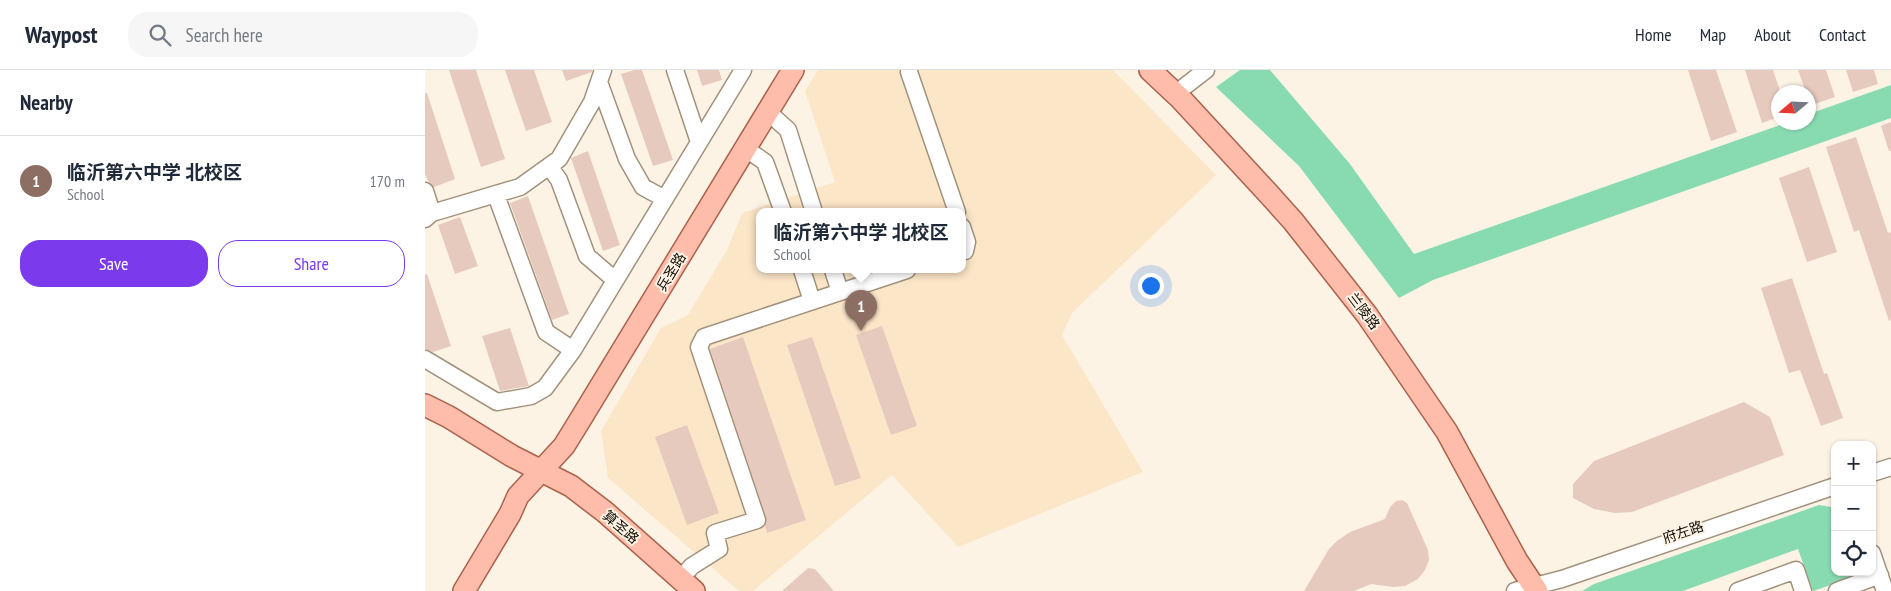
<!DOCTYPE html>
<html lang="en">
<head>
<meta charset="utf-8">
<style>
  body { margin:0; font-family:"PT Sans Narrow","Noto Sans SC",sans-serif; background:#f6f6f7; color:#1f2937 }
  .controls { position:absolute; right:15px; bottom:15px; display:grid; overflow:hidden; border-radius:10px; box-shadow:0 1px 4px #0004 }
  .controls button { width:45px; height:45px; display:grid; place-items:center; padding:0; border:0; border-bottom:1px solid #e0e1e3; background:#fff; color:#1f2937; font:25px sans-serif }
  .compass { position:absolute; left:1346px; top:15px; width:45px; height:45px; border-radius:50%; background:#fff; box-shadow:0 1px 4px #0004; rotate:251deg }
  .you { position:absolute; left:725px; top:215px; width:18px; height:18px; margin:-12px; border:4px solid #fff; border-radius:50%; background:#1a73e8; box-shadow:0 0 0 8px #1a73e833 }
  .badge { display:grid; place-items:center; width:32px; height:32px; border-radius:50%; background:#7c3aed; color:#fff; font-size:16px; font-weight:700 }
  .pin { position:absolute; translate:-50% -41px; filter:drop-shadow(0 1px 2px #0008) }
  .pin::after { content:''; position:absolute; top:26px; width:18px; height:15px; background:inherit; clip-path:polygon(0 0,100% 0,50% 100%) }
  .popup { position:absolute; left:331px; top:138px; width:210px; height:65px; box-sizing:border-box; display:grid; place-content:center; border-radius:10px; background:#fff; filter:drop-shadow(0 1px 4px #0005); font-size:16px; white-space:nowrap; color:#747a83 }
  .popup b { font-size:19px; color:#1f2937 }
  .popup::after { content:''; position:absolute; left:50%; top:100%; margin-left:-10px; border:10px solid transparent; border-top-color:#fff }
  .list { margin:0; padding:0; list-style:none }
  h2 { display:flex; justify-content:space-between; align-items:center; height:65px; margin:0; padding:0 20px; font-size:21px }
  h2 small { font-size:16px; font-weight:400; color:#747a83 }
  .list li { display:grid; grid-template-columns:32px 1fr auto; gap:15px; align-items:center; box-sizing:border-box; height:90px; padding:0 20px; border-top:1px solid #e0e1e3 }
  .list b { display:block; font-size:19px; white-space:nowrap }
  .list p { margin:0; font-size:16px; white-space:nowrap; color:#747a83 }
  .list em { font-size:16px; font-style:normal; color:#747a83 }
  .actions { display:flex; gap:10px; padding:15px 20px }
  .actions a { flex:1; padding:11px 0; border:1px solid #7c3aed; border-radius:20px; text-align:center; font-size:18px; color:#7c3aed }
  .actions .main { background:#7c3aed; color:#fff }
  .icon { flex:none; width:28px; height:28px; fill:none; stroke:currentColor; stroke-width:2; stroke-linecap:round; stroke-linejoin:round }
  .map { position:relative; flex:none; width:1466px; height:521px; overflow:hidden }
  header { display:flex; align-items:center; gap:30px; box-sizing:border-box; height:70px; padding:0 25px; background:#fff; border-bottom:1px solid #e0e1e3 }
  header strong { font-size:24px }
  nav { display:flex; gap:28px; margin-inline-start:auto; font-size:18px }
  .search { width:350px; height:45px; background:#f6f6f7; display:flex; align-items:center; gap:12px; box-sizing:border-box; padding:0 18px; border-radius:20px; color:#747a83; font-size:19px }
  main { display:flex }
  aside { flex:1; background:#fff }
  .map>svg:first-child { display:block }
  .built { fill:#fce6c8; fill-rule:evenodd }
  .green { fill:#88dbb1 }
  .building { fill:#e7cabe }
  .lines { fill:none; stroke-linecap:round; stroke-linejoin:round }
  .minor-casing { stroke:#a2927c; stroke-width:19 }
  .major-casing { stroke:#ab624c; stroke-width:24 }
  .minor { stroke:#fff; stroke-width:16 }
  .major { stroke:#febcaa; stroke-width:21 }
  .labels { text-anchor:middle; dominant-baseline:central; stroke-width:4; stroke-linejoin:round; paint-order:stroke }
  .street-label { font-size:14px; fill:#120c05; stroke:#fdf3e5 }
</style>
</head>
<body>
<header>
<strong>Waypost</strong>
<div class="search"><svg class="icon" aria-label="search" viewBox="0 0 24 24"><circle cx="10" cy="10" r="6"/><path d="M15 15l6 6"/></svg>Search here</div>
<nav><a>Home</a><a>Map</a><a>About</a><a>Contact</a></nav>
</header>
<main>
<aside>
<h2>Nearby<small></small></h2>
<ul class="list">
<li><span class="badge" style="background:#8d6e63">1</span><div><b>临沂第六中学 北校区</b><p>School</p></div><em>170 m</em></li>
</ul>
<div class="actions"><a class="main">Save</a><a>Share</a></div>
</aside>
<div class="map">
<svg width="1466" height="521" viewBox="0 0 1466 521">
  <rect width="100%" height="100%" fill="#fdf3e5"/>
  <path class="built" d="M393,0H688L791,105L647,243L637,265L718,402L533,477L467,405L328,521H314L183,408L176,361L236,258L263,245L302,180L317,143L410,112L380,21ZM335,142H537V200H335Z"/>
  <path class="green" d="M815,0H845L925,94L989,184L1361,53L1384,52V44L1466,15V48L1008,210L974,228L874,96L791,17Z
    M1394,435L1406,437L1410,441V502H1435L1436,505L1388,521L1373,479L1258,521H1157L1169,514Z"/>
  <path class="building" d="M24,0H51L80,89L56,97Z
    M80,0H109L127,52L101,61Z
    M137,0H167V2L141,11Z
    M209,0H217L248,90L228,96L196,4Z
    M272,0H294L297,10L277,16Z
    M1263,0H1291L1312,62L1286,71Z
    M1320,0H1348L1354,18V47L1337,53Z
    M1373,0H1401L1410,27L1384,36V22H1381Z
    M1421,0H1449L1453,14L1428,22Z
    M0,23H2L30,109L9,117L3,111L0,104Z
    M1466,52V81H1464L1456,56Z
    M1431,67L1463,163L1466,162V250L1464,251L1434,160L1429,162L1401,77Z
    M163,81L195,175L178,181L146,88Z
    M1384,97L1412,182L1382,192L1354,108Z
    M103,126L144,244L127,250L85,133Z
    M35,147L53,196L30,204L13,155Z
    M2,204L26,276L8,282L0,279V205Z
    M1367,208L1399,304L1402,303L1418,348L1396,356L1375,300L1364,303L1336,218Z
    M457,256L492,356L466,365L431,265Z
    M85,258L104,316L75,321L57,266Z
    M318,267L381,450L342,463L340,456L341,447L285,279Z
    M387,267L436,408L410,416L362,275Z
    M1319,332L1345,347L1359,385L1207,442L1190,443L1169,439L1148,428V414L1169,391Z
    M262,355L294,443L262,455L230,367Z
    M977,430L982,433L1003,480L1004,490L1000,500L993,509L980,516L968,517L946,514L929,521H879L904,479L912,471L925,462L960,449L965,437L971,431Z
    M383,498L390,499L409,521H357Z"/>
  <g class="lines">
    <g class="minor-casing">
      <path id="minor" d="M250,0L274,72
        M484,2L532,142
        M174,12L202,89L218,117L240,129
        M759,17L781,0
        M343,42L363,60L389,142
        M321,79L340,92L358,142
        M124,96L134,110L162,186L190,210
        M0,121L7,143
        M71,125L121,262L148,280
        M0,149L7,143L95,117L134,89L167,32L178,0
        M537,157L542,172L540,181H537
        M377,200L387,231
        M408,200L415,222
        M0,289L72,332L106,326L120,318L148,280L318,0
        M1447,403L1466,397
        M1447,483L1460,521
        M255,509L267,496L294,479L290,463L332,450L274,277L279,267L482,200
        M1090,521L1137,509L1410,416
        M1313,521L1371,500L1378,521
        M1412,521L1455,505"/>
    </g>
    <g class="major-casing">
      <path id="major" d="M725,0L756,29L841,121L868,151L942,245L1022,362L1092,491L1112,521
        M0,335L24,347L87,386L146,416L180,442L269,521
        M39,521L85,444L93,426L139,376L152,355L368,0"/>
    </g>
    <use href="#minor" class="minor"/>
    <use href="#major" class="major"/>
  </g>
  <g class="labels">
    <g class="street-label">
      <text transform="translate(246 202) rotate(-59)">兵圣路</text>
      <text transform="translate(939 241) rotate(53)">兰陵路</text>
      <text transform="translate(196 457) rotate(41)">算圣路</text>
      <text transform="translate(1258 462) rotate(-19)">府左路</text>
    </g>
  </g>
</svg>
<div class="controls">
<button>+</button>
<button>−</button>
<button><svg class="icon" aria-label="locate" viewBox="0 0 24 24"><circle cx="12" cy="12" r="6"/><path d="M12 2v4M12 18v4M2 12h4M18 12h4"/></svg></button>
</div>
<svg class="compass" viewBox="-18 -18 36 36"><path d="M0-13l5 13h-10z" fill="#e53935"/><path d="M0 13l5-13h-10z" fill="#747a83"/></svg>
<div class="you"></div>
<div class="pin badge" style="left:436px;top:261px;background:#8d6e63">1</div>
<div class="popup"><b>临沂第六中学 北校区</b>School</div>
</div>
</main>
</body>
</html>
